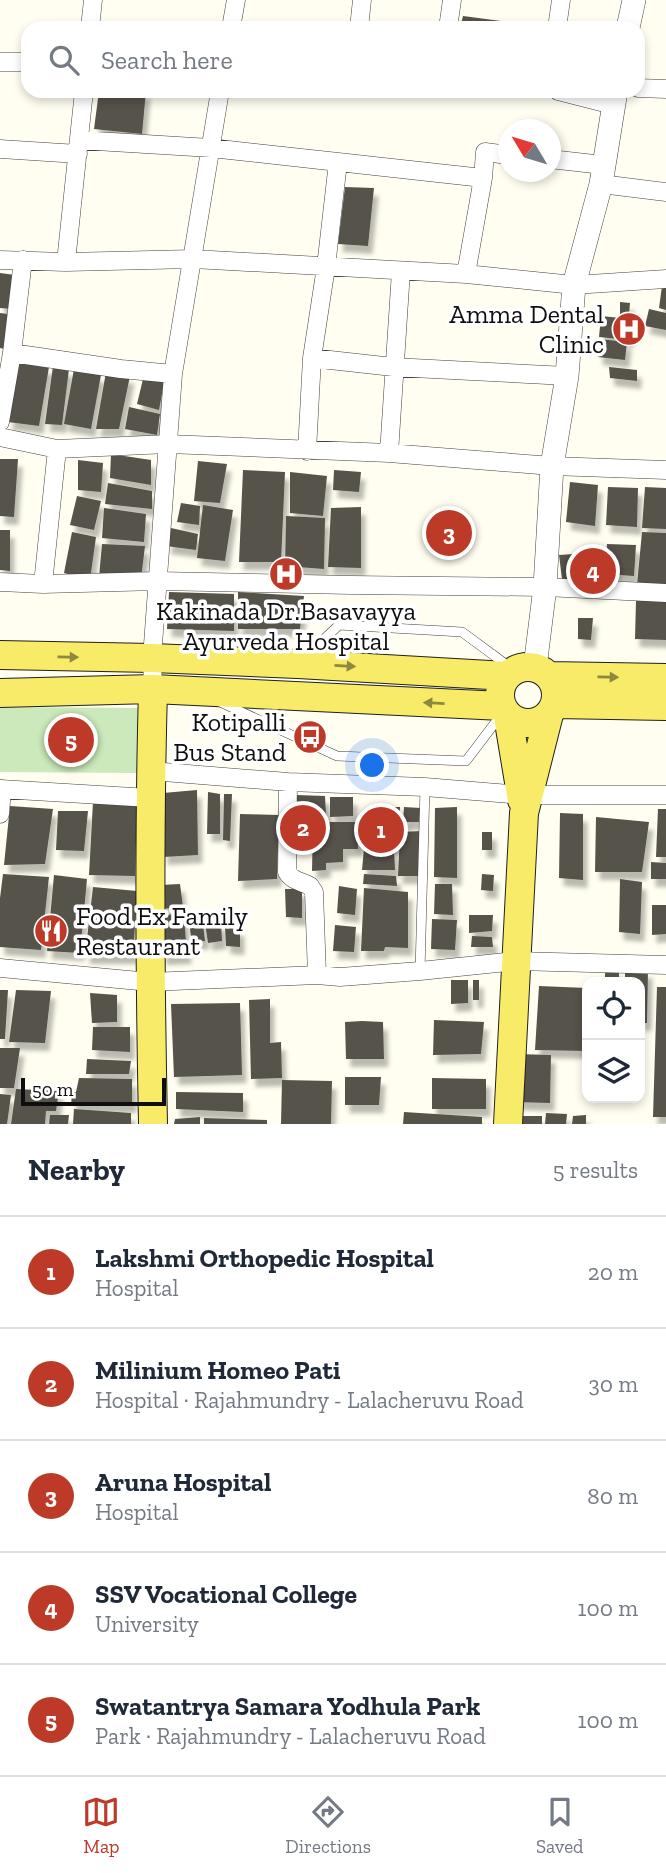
<!DOCTYPE html>
<html lang="en">
<head>
<meta charset="utf-8">
<style>
  body { margin:0; font-family:"Zilla Slab",serif; background:#f2f2f3; color:#1f2937 }
  .controls { position:absolute; right:21px; bottom:21px; display:grid; overflow:hidden; border-radius:14px; box-shadow:0 4px 10px #0003 }
  .controls button { width:63px; height:63px; display:grid; place-items:center; padding:0; border:0; border-bottom:2px solid #e0e1e3; background:#fff; color:#1f2937; font:35px sans-serif }
  .compass { position:absolute; left:498px; top:119px; width:63px; height:63px; border-radius:50%; background:#fff; box-shadow:0 4px 10px #0003; rotate:308deg }
  .scale { position:absolute; left:21px; bottom:18px; width:145px; box-sizing:border-box; padding-left:7px; border:4px solid #0e0e0e; border-top:0; font-size:19px; line-height:24px; white-space:nowrap; color:#0e0e0e; -webkit-text-stroke:5px #fff; paint-order:stroke }
  .you { position:absolute; left:373px; top:766px; width:24px; height:24px; margin:-18px; border:5px solid #fff; border-radius:50%; background:#1a73e8; box-shadow:0 0 0 10px #1a73e833 }
  .badge { display:grid; place-items:center; width:46px; height:46px; border-radius:50%; background:#bd3928; color:#fff; font-size:23px; font-weight:700 }
  .pin { position:absolute; translate:-50% -50%; border:4px solid #fff; box-shadow:0 2px 7px #0006 }
  .list { margin:0; padding:0; list-style:none }
  h2 { display:flex; justify-content:space-between; align-items:center; height:91px; margin:0; padding:0 28px; font-size:30px }
  h2 small { font-size:23px; font-weight:400; color:#747a83 }
  .list li { display:grid; grid-template-columns:46px 1fr auto; gap:21px; align-items:center; box-sizing:border-box; height:112px; padding:0 28px; border-top:2px solid #e0e1e3 }
  .list b { display:block; font-size:26px; white-space:nowrap }
  .list p { margin:0; font-size:23px; white-space:nowrap; color:#747a83 }
  .list em { font-size:23px; font-style:normal; color:#747a83 }
  .icon { flex:none; width:38px; height:38px; fill:none; stroke:currentColor; stroke-width:2; stroke-linecap:round; stroke-linejoin:round }
  .map { position:relative; flex:none; width:666px; height:1124px; overflow:hidden }
  .search { position:absolute; background:#fff; box-shadow:0 4px 10px #0003; left:21px; right:21px; top:21px; height:77px; display:flex; align-items:center; gap:18px; box-sizing:border-box; padding:0 24px; border-radius:21px; color:#747a83; font-size:26px }
  .sheet { height:651px; background:#fff }
  nav { display:flex; justify-content:space-around; align-items:center; box-sizing:border-box; height:98px; border-top:2px solid #e0e1e3; background:#fff; font-size:19px; color:#747a83 }
  nav a { display:grid; justify-items:center; gap:4px }
  nav .on { color:#bd3928 }
  .map>svg:first-child { display:block }
  .green { fill:#cbe9ba }
  .building { fill:#57524b; filter:url(#shadow) }
  .lines { fill:none; stroke-linecap:round; stroke-linejoin:round }
  .service-casing { stroke:#414141; stroke-width:10 }
  .minor-casing { stroke:#414141; stroke-width:19 }
  .tertiary-casing { stroke:#414141; stroke-width:24 }
  .primary-casing { stroke:#1f1f1f; stroke-width:30 }
  .service { stroke:#fff; stroke-width:9 }
  .minor { stroke:#fff; stroke-width:18 }
  .tertiary { stroke:#fff; stroke-width:23 }
  .primary { stroke:#f7eb68; stroke-width:28 }
  .oneway { fill:#8e8840 }
  .labels { text-anchor:middle; dominant-baseline:central; stroke-width:7; stroke-linejoin:round; paint-order:stroke }
  .poi-label { font-size:26px; fill:#0e0e0e; stroke:#fff; text-anchor:end }
</style>
</head>
<body>
<div class="map">
<svg width="666" height="1124" viewBox="0 0 666 1124">
  <defs>
    <filter id="shadow"><feDropShadow dx="4.5" dy="8" stdDeviation="2" flood-color="#0004"/></filter>
  </defs>
  <rect width="100%" height="100%" fill="#fffef0"/>
  <path class="green" d="M0,707L143,708L142,773L0,772Z"/>
  <path class="building" d="M463,16L501,21L500,28H460Z
    M99,91H146L142,134L94,129Z
    M345,187L374,188L368,246L338,244Z
    M0,273L15,275L12,309L0,308Z
    M662,286L666,287V310L659,308Z
    M620,302L630,303L629,315H620Z
    M649,309L666,313V330L645,326Z
    M0,313L8,314L4,349L0,348Z
    M601,316L631,319L629,340L599,337Z
    M599,339L627,342L625,360L598,357Z
    M16,360L49,367L39,426L8,422Z
    M53,366L69,369L62,425L45,424Z
    M609,367L637,370V381L610,378Z
    M74,369L101,375L91,429L64,424Z
    M106,372L130,376L119,429H96Z
    M143,379L164,382L159,410L137,404Z
    M129,407L160,414L157,435L125,429Z
    M111,454L151,460V485L110,478Z
    M0,459H18L14,517L0,516Z
    M78,460L103,463L101,492L78,490Z
    M198,461L227,464L220,503L194,501Z
    M243,470L285,472L281,562H239Z
    M334,470L361,472L359,492L333,490Z
    M290,472L327,476L323,516L290,513Z
    M570,482L598,485L595,526L566,522Z
    M108,483L152,491V509L105,504Z
    M608,487L638,488L637,527L606,525Z
    M645,487L666,488V529L642,528Z
    M77,496L101,501L94,530L70,525Z
    M181,503L200,506L199,525L177,522Z
    M203,505L233,510L225,561L197,558Z
    M361,507V568L328,567L331,508Z
    M104,508L146,514L144,542L102,538Z
    M286,516L325,518L324,569L285,566Z
    M171,528L198,534L196,550L166,546Z
    M0,530H10V571L0,570Z
    M72,532L96,537L90,580L64,573Z
    M642,532L666,533V586L637,585Z
    M102,544L145,546L141,579L99,577Z
    M607,544L636,545L634,576L605,574Z
    M589,553L591,584L562,579L559,555Z
    M169,592L234,594V631L167,629Z
    M238,592L304,596L300,629H238Z
    M636,600L666,602V640L635,639Z
    M578,618H593L591,640L578,639Z
    M197,790L198,855L163,857V793Z
    M208,792L220,794V834H207Z
    M224,794H232L230,841L223,840Z
    M296,795L325,796L326,816H313V808H307L308,816H295Z
    M330,797H353V816L330,817Z
    M93,802L137,804L135,876L89,875Z
    M10,806L53,809L45,864L4,865Z
    M367,807H400L399,833L366,832Z
    M404,807L421,808V822H403Z
    M457,807V878L434,877L435,808Z
    M658,809H666V857H656Z
    M58,811H88L84,851L56,850Z
    M560,813L583,814V880L559,878Z
    M240,814L279,815L277,879L238,881Z
    M596,817L649,822L642,872H595Z
    M313,822H357L358,849H343V862L326,863V870L312,871Z
    M421,831L418,876H398L400,832Z
    M482,832H492V850H482Z
    M368,834L384,835V844H368Z
    M385,835H396V848L385,847Z
    M364,848L394,850L395,870H362Z
    M651,862L666,863V879H651Z
    M3,874L49,877L41,950L0,947V898Z
    M364,874L396,876L397,886L363,884Z
    M482,874L494,875L493,891L481,890Z
    M54,875L87,879L80,953L47,951Z
    M620,879L642,882L640,934L619,932Z
    M180,884L183,907L161,909L160,885Z
    M435,884H452L453,915L434,914Z
    M339,886L357,889L355,915L337,913Z
    M93,887L137,891L133,956H85Z
    M364,888L408,892V948L385,947L384,951H361Z
    M285,889H302V918L286,917Z
    M652,905H666V934L652,935Z
    M184,914L187,956L162,957L160,915Z
    M469,915H493L492,931L469,933Z
    M188,916H202L205,941L192,943Z
    M432,919L457,920L455,950L431,949Z
    M221,922L222,941L208,943L205,923Z
    M335,925L356,927L354,952L333,951Z
    M225,927L240,928V947L226,946Z
    M472,936L492,937L493,947H471Z
    M605,969L619,970V982H605Z
    M648,970L647,1023H640V982H625V971Z
    M451,980H468V1003L451,1004Z
    M473,980H479V1000H473Z
    M539,986L587,988V1051L535,1050Z
    M657,987H666V1117H653Z
    M0,990H8L5,1039H0Z
    M16,990L51,991L45,1043L9,1042Z
    M90,993L117,995V1022L92,1023Z
    M270,999V1043L281,1042L282,1078L251,1079L249,1000Z
    M240,1003L242,1075L174,1077L171,1004Z
    M434,1020L484,1022L481,1054L433,1055Z
    M362,1021L383,1022L384,1059H346L345,1022Z
    M93,1027H130V1052L92,1050Z
    M0,1048H20L14,1088H0Z
    M517,1054L551,1055L550,1103L514,1102Z
    M87,1059L131,1061L129,1074H86Z
    M345,1077H381L379,1105H345Z
    M79,1078L132,1079V1105H71L72,1092H76Z
    M432,1078L486,1079V1109H432Z
    M282,1080L332,1081L331,1124H281Z
    M16,1089L59,1091L56,1111H46L45,1124H11Z
    M176,1092L243,1093V1112L176,1109Z
    M0,1094L11,1095L7,1124H0Z
    M74,1109L131,1113V1124H73Z
    M404,1112L482,1117V1124H403Z
    M546,1113L567,1114L566,1124H545Z
    M50,1115H69L68,1124H49Z
    M586,1115V1124H572L573,1116Z
    M517,1116H542V1124H516Z
    M200,1117V1124H174L175,1119Z
    M204,1118L267,1120V1124H204Z"/>
  <g class="lines">
    <g class="service-casing">
      <path id="service" d="M304,658L339,625L462,632L511,668
        M220,702L337,756L466,761L501,715
        M420,971L425,787"/>
    </g>
    <g class="minor-casing">
      <path id="minor" d="M90,28L93,0
        M231,28L236,0
        M359,28L362,0
        M448,28L452,0
        M557,28L561,0
        M0,62H28
        M638,88L666,89
        M558,91L613,105
        M79,140L211,148L338,162L326,267L312,358L307,451
        M0,149L78,154
        M550,159L603,165
        M338,162L483,178
        M601,184L666,192
        M0,260L66,262L193,259L466,274L574,285L666,279
        M66,262L84,91
        M466,274L483,178L485,152L508,155
        M12,353L121,369L173,374
        M312,358L393,367L567,376
        M0,422L12,353L23,260
        M0,437L57,449L168,444L389,453L552,466L666,470
        M389,453L401,271
        M0,582L43,584L57,449
        M43,584L158,581L351,585L545,587L666,593
        M153,689L152,658L173,374L220,91
        M151,771L288,782L425,787L521,795H666
        M288,782L287,872C292,881 301,881 310,886L314,892L317,975
        M0,789L150,798
        M0,814L2,789
        M0,968L150,982L317,975L340,977L420,971L516,961L666,965"/>
    </g>
    <g class="tertiary-casing">
      <path id="tertiary" d="M628,28L634,0
        M535,667L545,587L552,466L567,376L574,285L601,184L616,91"/>
    </g>
    <g class="primary-casing">
      <path id="primary" d="M0,655L152,658L298,664L507,676
        M500 695a28 28 0 1 1 56 0a28 28 0 1 1-56 0Z
        M549,676L666,678
        M153,689C149,834 150,979 153,1124
        M0,693L153,689L502,706
        M555,704L666,706
        M508,716L522,800
        M508,1124L524,813L549,714"/>
    </g>
    <use href="#service" class="service"/>
    <use href="#minor" class="minor"/>
    <use href="#tertiary" class="tertiary"/>
    <use href="#primary" class="primary"/>
  </g>
  <defs><path id="oneway-solid" d="M-6-.8H1V-3.2L6.5 0L1 3.2V.8H-6Z" transform="scale(1.75)"/></defs>
  <g class="oneway">
    <use href="#oneway-solid" transform="translate(68 657) rotate(1)"/>
    <use href="#oneway-solid" transform="translate(345 666) rotate(3)"/>
    <use href="#oneway-solid" transform="translate(608 677) rotate(1)"/>
    <use href="#oneway-solid" transform="translate(434 703) rotate(-177)"/>
  </g>
  <defs>
    <g id="hospital-disc" transform="scale(1.75)"><circle r="9.5" fill="#bd3928" stroke="#fff"/><path d="M-5-5h3v3.5h4V-5h3V5h-3V1.5h-4V5h-3Z" fill="#fff"/></g>
    <g id="bus-disc" transform="scale(1.75)"><circle r="9.5" fill="#bd3928" stroke="#fff"/><path d="M-5-6H5V4H4V6H2V4H-2V6H-4V4H-5ZM-3.5-4V0h7V-4ZM-3.5 1.2v1.5H-2V1.2ZM2 1.2v1.5H3.5V1.2Z" fill="#fff"/></g>
    <g id="restaurant-disc" transform="scale(1.75)"><circle r="9.5" fill="#bd3928" stroke="#fff"/><path d="M-5-6h1v4h1v-4h1v4h1v-4h1v5L-1.5 .5V6h-2V.5L-5-1ZM5-6V6H3V1.5H1.5Q1.5-4 5-6Z" fill="#fff"/></g>
  </defs>
  <g fill-rule="evenodd">
    <use href="#hospital-disc" x="629" y="329"/>
    <use href="#hospital-disc" x="286" y="574"/>
    <use href="#bus-disc" x="310" y="737"/>
    <use href="#restaurant-disc" x="51" y="931"/>
  </g>
  <g class="labels">
    <g class="poi-label">
      <text x="604" y="314">Amma Dental<tspan x="604" dy="30">Clinic</tspan></text>
      <text x="286" y="611" text-anchor="middle">Kakinada Dr.Basavayya<tspan x="286" dy="30">Ayurveda Hospital</tspan></text>
      <text x="286" y="722">Kotipalli<tspan x="286" dy="30">Bus Stand</tspan></text>
      <text x="76" y="916" text-anchor="start">Food Ex Family<tspan x="76" dy="30">Restaurant</tspan></text>
    </g>
  </g>
</svg>
<div class="controls">
<button><svg class="icon" aria-label="locate" viewBox="0 0 24 24"><circle cx="12" cy="12" r="6"/><path d="M12 2v4M12 18v4M2 12h4M18 12h4"/></svg></button>
<button><svg class="icon" aria-label="layers" viewBox="0 0 24 24"><path d="M12 4l9 5-9 5-9-5zM3 14l9 5 9-5"/></svg></button>
</div>
<svg class="compass" viewBox="-18 -18 36 36"><path d="M0-13l5 13h-10z" fill="#e53935"/><path d="M0 13l5-13h-10z" fill="#747a83"/></svg>
<div class="scale">50 m</div>
<div class="you"></div>
<div class="pin badge" style="left:381px;top:830px">1</div>
<div class="pin badge" style="left:303px;top:828px">2</div>
<div class="pin badge" style="left:449px;top:533px">3</div>
<div class="pin badge" style="left:593px;top:571px">4</div>
<div class="pin badge" style="left:71px;top:740px">5</div>
<div class="search"><svg class="icon" aria-label="search" viewBox="0 0 24 24"><circle cx="10" cy="10" r="6"/><path d="M15 15l6 6"/></svg>Search here</div>
</div>
<section class="sheet">
<h2>Nearby<small>5 results</small></h2>
<ul class="list">
<li><span class="badge">1</span><div><b>Lakshmi Orthopedic Hospital</b><p>Hospital</p></div><em>20 m</em></li>
<li><span class="badge">2</span><div><b>Milinium Homeo Pati</b><p>Hospital · Rajahmundry - Lalacheruvu Road</p></div><em>30 m</em></li>
<li><span class="badge">3</span><div><b>Aruna Hospital</b><p>Hospital</p></div><em>80 m</em></li>
<li><span class="badge">4</span><div><b>SSV Vocational College</b><p>University</p></div><em>100 m</em></li>
<li><span class="badge">5</span><div><b>Swatantrya Samara Yodhula Park</b><p>Park · Rajahmundry - Lalacheruvu Road</p></div><em>100 m</em></li>
</ul>
</section>
<nav>
<a class="on"><svg class="icon" aria-label="map" viewBox="0 0 24 24"><path d="M3 6l6-2 6 2 6-2v14l-6 2-6-2-6 2zM9 4v14M15 6v14"/></svg>Map</a>
<a><svg class="icon" aria-label="directions" viewBox="0 0 24 24"><path d="M12 3l9 9-9 9-9-9zM9 14v-3h6M13 9l2 2-2 2"/></svg>Directions</a>
<a><svg class="icon" aria-label="saved" viewBox="0 0 24 24"><path d="M7 4h10v16l-5-4-5 4z"/></svg>Saved</a>
</nav>
</body>
</html>
